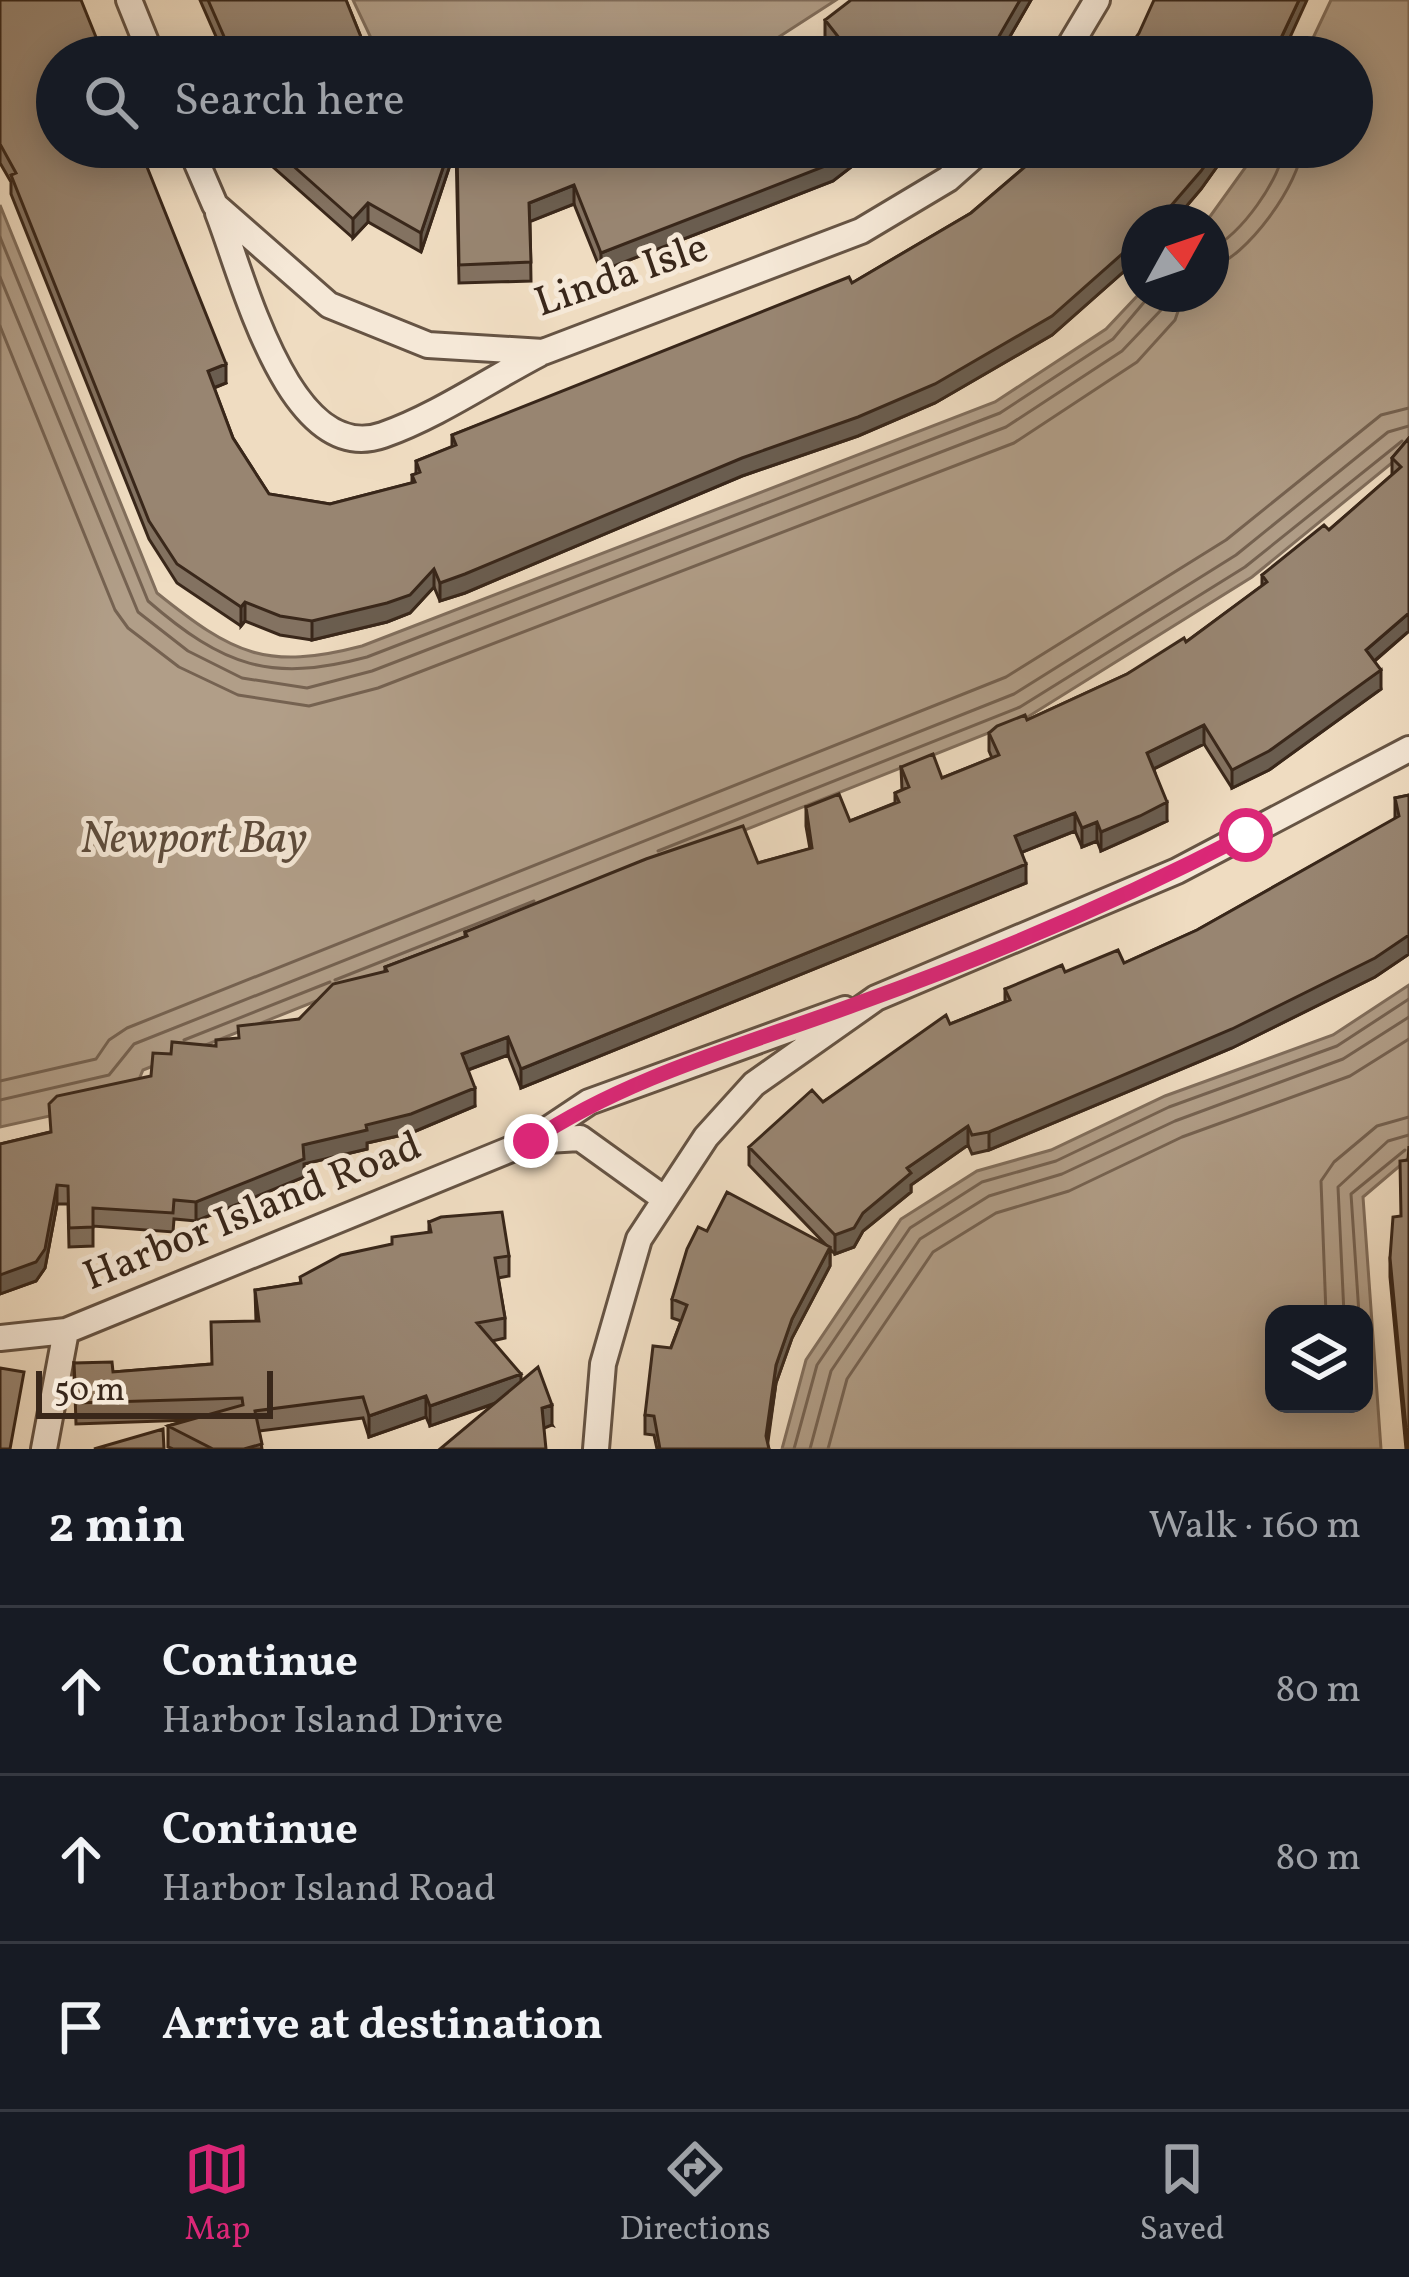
<!DOCTYPE html>
<html lang="en">
<head>
<meta charset="utf-8">
<style>
  body { margin:0; font-family:Vollkorn,serif; background:#20242c; color:#f1f3f6 }
  .controls { position:absolute; right:36px; bottom:36px; display:grid; overflow:hidden; border-radius:24px; box-shadow:0 6px 30px #0003 }
  .controls button { width:108px; height:108px; display:grid; place-items:center; padding:0; border:0; border-bottom:3px solid #363941; background:#171b24; color:#f1f3f6; font:60px sans-serif }
  .compass { position:absolute; left:1121px; top:204px; width:108px; height:108px; border-radius:50%; background:#171b24; box-shadow:0 6px 30px #0003; rotate:50deg }
  .scale { position:absolute; left:36px; bottom:30px; width:237px; box-sizing:border-box; padding-left:12px; border:6px solid #39271a; border-top:0; font-size:33px; line-height:42px; white-space:nowrap; color:#39271a; -webkit-text-stroke:9px #f5e8d7; paint-order:stroke }
  .stop { position:absolute; width:36px; height:36px; margin:-27px; border:9px solid #db2777; border-radius:50%; background:#fff }
  .stop.end { background:#db2777; border-color:#fff; box-shadow:0 3px 12px #0008 }
  .list { margin:0; padding:0; list-style:none }
  h2 { display:flex; justify-content:space-between; align-items:center; height:156px; margin:0; padding:0 48px; font-size:51px }
  h2 small { font-size:39px; font-weight:400; color:#9ea1a6 }
  .list li { display:grid; grid-template-columns:78px 1fr auto; gap:36px; align-items:center; box-sizing:border-box; height:168px; padding:0 48px; border-top:3px solid #363941 }
  .list b { display:block; font-size:45px; white-space:nowrap }
  .list p { margin:0; font-size:39px; white-space:nowrap; color:#9ea1a6 }
  .list em { font-size:39px; font-style:normal; color:#9ea1a6 }
  .icon { flex:none; width:66px; height:66px; fill:none; stroke:currentColor; stroke-width:2; stroke-linecap:round; stroke-linejoin:round }
  .map { position:relative; flex:none; width:1409px; height:1449px; overflow:hidden }
  .search { position:absolute; background:#171b24; box-shadow:0 6px 30px #0003; left:36px; right:36px; top:36px; height:132px; display:flex; align-items:center; gap:30px; box-sizing:border-box; padding:0 42px; border-radius:66px; color:#9ea1a6; font-size:45px }
  .sheet { height:660px; background:#171b24 }
  nav { display:flex; justify-content:space-around; align-items:center; box-sizing:border-box; height:168px; border-top:3px solid #363941; background:#171b24; font-size:33px; color:#9ea1a6 }
  nav a { display:grid; justify-items:center; gap:6px }
  nav .on { color:#db2777 }
  .map>svg:first-child { display:block }
  .water { fill:#b19e88; stroke:#816e5c; stroke-width:3; fill-rule:evenodd }
  .lines { fill:none; stroke-linecap:round; stroke-linejoin:round }
  .shore { stroke:#756251; stroke-width:3 }
  .street-casing { stroke:#665444; stroke-width:30 }
  .street { stroke:#f5e8d7; stroke-width:24 }
  .wall { fill:#837261; stroke:#39271a; stroke-width:3 }
  .shaded-wall { fill:#6a5d4f; stroke:#39271a; stroke-width:3 }
  .building { fill:#988571; stroke:#39271a; stroke-width:3 }
  .route { stroke:#db2777; stroke-width:15 }
  .labels { text-anchor:middle; dominant-baseline:central; stroke-width:10; stroke-linejoin:round; paint-order:stroke }
  .street-label { font-size:42px; fill:#39271a; stroke:#f5e8d7 }
  .water-label { font-size:45px; font-style:italic; fill:#5d4b3b; stroke:#f5e8d7 }
</style>
</head>
<body>
<div class="map">
<svg width="1409" height="1449" viewBox="0 0 1409 1449">
  <rect width="100%" height="100%" fill="#efdcc1"/>
  <filter id="stains"><feTurbulence type="fractalNoise" baseFrequency=".00167" numOctaves="4"/><feColorMatrix values="0 0 0 0 .2 0 0 0 0 .09 0 0 0 0 .02 0 0 0 .5 -.17"/></filter>
  <radialGradient id="worn" r=".72"><stop offset=".6" stop-color="#630" stop-opacity="0"/><stop offset="1" stop-color="#630" stop-opacity=".3"/></radialGradient>
  <path class="water" d="M353,0H836L768,44L735,57H380Z
    M1331,0H1409V449L1252,577L1026,718L143,1070L131,1098L0,1127V205L157,593C233,654 266,671 362,646L995,402L1106,329L1139,294H1211V222H1206L1260,147H1352V57H1304Z
    M1409,985V1158L1363,1197L1381,1449H782L806,1360L901,1219L977,1171L1051,1150L1165,1096L1333,1035ZM1274,1314H1364V1404H1274Z"/>
  <g class="lines">
    <path class="shore" d="M0,237L148,601C223,666 270,683 367,657L1000,413L1113,339L1151,294
      M1211,248C1239,238 1282,177 1284,147
      M1211,267C1246,259 1301,182 1302,147
      M0,277L138,612L188,651L242,678L307,688L372,671L1006,427L1122,351L1161,310L1166,294
      M0,326L115,610L128,628L179,667L238,695L309,706L378,688L1014,443L1137,362L1175,320L1184,294
      M658,851L1020,707L1245,567L1402,441
      M335,980L534,901
      M184,1040L330,982
      M0,1081L96,1059L109,1040L127,1028L1006,677L1226,540L1381,415L1409,408
      M0,1100L109,1075L134,1044L1014,694L1236,555L1388,432L1409,426
      M1326,1314L1321,1181L1334,1162L1377,1126L1409,1117
      M1344,1314L1338,1187L1388,1141L1409,1135
      M1359,1314L1351,1194L1405,1150
      M794,1449L817,1365L910,1228L982,1182L1056,1161L1169,1107L1337,1046L1409,999
      M810,1449L831,1371L920,1239L989,1196L1062,1174L1175,1121L1343,1059L1409,1017
      M828,1449L847,1379L933,1252L996,1213L1069,1191L1182,1137L1350,1076L1409,1039"/>
    <g class="street-casing">
      <path id="street" d="M129,0L152,57
        M1063,57L1097,0
        M190,147L215,205L329,305L428,345L543,352L861,231L948,179L984,147
        M218,213C243,276 289,468 383,435C437,416 489,380 539,354
        M535,1138L589,1102L845,1009
        M0,1338L66,1331L531,1141L580,1138L662,1197
        M44,1449L66,1331
        M596,1449L603,1364L639,1239L706,1137L754,1084L876,998L1177,871L1409,749"/>
    </g>
    <use href="#street" class="street"/>
  </g>
  <path class="wall" d="M0,0L226,383L214,388L233,438L269,494L330,504L412,483V475L416,474V461L452,447V435L852,283L971,213L1048,147H1231L1201,189L1173,222H1139V258L1052,335L935,403L858,436L742,476L465,593L440,601L434,587L410,613L387,622L312,640L280,635L245,621L241,626L177,583L149,539L11,194V182L0,163Z
    M200,0H346L369,57H225Z
    M1031,0L998,57H839L825,39V20Z
    M264,147H894L872,159L868,154L833,181L601,271L574,204L530,221L531,281L459,283L456,147L421,252L368,222L353,238L272,166Z
    M1409,438V631L1375,661L1381,689L1269,770L1232,788L1204,744L1154,769L1167,821L1140,834L1101,851L1097,841L1082,847L1075,831L1022,852L1026,883L521,1088L508,1055L468,1070L475,1106L411,1133L367,1143V1149L304,1164V1177L196,1221L174,1219L173,1232L93,1226V1246L69,1247L68,1204H57L45,1268L36,1281L0,1294V1144L50,1132L151,1076L171,1054L216,1046L299,1019L385,972V967L465,937V932L758,863L810,849L806,826V807L850,821L895,803V793L902,790L901,767L942,778L992,758L989,751V733L1027,720L1127,674L1186,642L1262,586V575L1329,530L1392,475V458Z
    M1409,795V954L1375,977L1232,1048L989,1150L972,1154L968,1145L911,1185V1192L863,1231L854,1247L835,1254L830,1249V1266L792,1338L776,1383L767,1443L769,1449H657L654,1435L645,1434V1415L681,1321L672,1318V1299L707,1231L827,1246L749,1165V1147L950,1024L1005,1002V989L1065,972L1124,963L1197,930L1395,819V798Z
    M1400,1216L1409,1449H1406L1390,1277V1258Z
    M429,1222L509,1256V1276L498,1278L505,1318V1338L492,1341L552,1425L494,1404L430,1426L426,1417L369,1437L363,1418L259,1431L262,1449H173L168,1447V1426L190,1420L76,1424L74,1363L113,1372L211,1364L256,1321L255,1290L300,1283L392,1244L429,1232Z"/>
  <path class="shaded-wall" d="M1020,0H1031L998,57H979Z
    M1299,0H1307L1281,57H1272Z
    M450,147H456L421,252V233Z
    M853,147H868V154L833,181L601,271V253Z
    M872,147H894L872,159Z
    M1218,147H1231L1201,189L1173,222H1157Z
    M574,185V204L529,222V203Z
    M368,203V222L353,238V219Z
    M1139,239V258L1052,335L935,403L858,436L742,476L465,593L440,601V583Z
    M226,364V383L208,390V371Z
    M434,569V587L410,613L387,622L312,640V621Z
    M245,602V621L241,626V607Z
    M1409,613V631L1366,668V650Z
    M1381,670V689L1269,770L1232,788V770Z
    M1204,725V744L1147,772V753Z
    M1167,802V821L1101,851V832Z
    M1075,813V831L1015,855V836Z
    M1097,822V841L1082,847V828Z
    M1026,864V883L521,1088V1069Z
    M1409,935V954L1375,977L1232,1048L989,1150V1132Z
    M508,1037V1055L462,1072V1054Z
    M475,1088V1106L411,1133L367,1143V1149L304,1164V1177L196,1221V1202L303,1145Z
    M968,1126V1145L911,1185V1192L863,1231L854,1247L835,1254V1235L863,1213L907,1168Z
    M57,1185V1204L45,1268L36,1281L0,1294V1275Z
    M830,1247V1266L792,1338L776,1383L767,1449L766,1436L776,1365L792,1319Z
    M521,1374V1394L430,1426V1406Z
    M426,1396V1417L369,1437V1416Z
    M552,1405V1425L542,1429V1408Z"/>
  <path class="building" d="M0,0H81L104,57H57V147H139L226,364L208,371L233,438L269,494L330,504L415,482L412,475L420,472L416,461L456,445L452,435L849,277L852,283L971,213L1048,147H1218L1201,171L1157,222H1139V239L1052,316L935,384L858,417L742,458L465,574L440,583L434,569L410,595L387,603L312,621L280,616L245,602L241,607L177,564L149,521L11,175L16,173L0,144Z
    M208,0H346L369,57H233Z
    M851,0H1020L994,45L979,57H854L825,20Z
    M1154,0H1299L1272,57H1122L1139,33Z
    M770,44H780L785,57H739Z
    M272,147H450L421,233L368,203L353,219Z
    M457,147H853L833,163L601,253L574,185L529,203L531,262L459,265Z
    M1409,438V613L1366,650L1381,670L1269,751L1232,770L1204,725L1147,753L1167,802L1140,816L1101,832L1097,822L1082,828L1075,813L1015,836L1026,864L521,1069L508,1037L462,1054L475,1088L411,1114L366,1125L367,1130L303,1145L304,1159L196,1202L174,1200L173,1213L93,1208V1227L69,1228L68,1186L57,1185L45,1249L36,1262L0,1275V1144L51,1132L49,1104L57,1096L151,1076L153,1053L171,1054L172,1042L216,1046V1040L239,1038L238,1026L299,1019L333,984L387,971L385,967L467,936L465,932L646,859L743,826L758,863L812,848L806,807L839,794L850,821L899,802L895,793L909,787L901,767L933,754L942,778L999,755L989,733L997,726L1025,715L1027,720L1127,674L1184,638L1186,642L1267,582L1262,575L1324,525L1329,530L1401,467L1392,458Z
    M1409,795V935L1375,958L1232,1029L989,1132L972,1135L968,1126L907,1168L911,1173L863,1213L854,1228L835,1235L749,1147L812,1090L823,1102L946,1015L950,1024L1010,1000L1005,989L1062,965L1065,972L1118,950L1124,963L1197,930L1399,816L1395,798Z
    M1409,1146V1449H1408L1390,1258L1393,1217L1401,1216L1400,1161L1408,1160Z
    M727,1192L830,1247L792,1319L776,1365L766,1436L769,1449H660L654,1416L645,1415L653,1346L671,1348L687,1305L672,1299L687,1249L698,1227L707,1231Z
    M502,1212L509,1256L495,1258L505,1318L477,1323L521,1374L430,1406L426,1396L369,1416L363,1397L255,1411L262,1444L244,1449H213L168,1426L243,1405L242,1398L76,1403L74,1363L112,1362L113,1372L212,1364L211,1322L259,1321L255,1290L301,1283L300,1277L341,1255L392,1244V1237L431,1232L429,1222L441,1217Z
    M538,1367L552,1405L542,1408L546,1449H440Z
    M0,1368L24,1372L10,1449H0Z
    M163,1429L164,1449H94Z"/>
  <g class="lines">
    <path class="route" d="M531,1141C630,1075 749,1044 859,1003C990,956 1123,899 1246,835"/>
  </g>
  <g class="labels">
    <g class="street-label">
      <text transform="translate(622 277) rotate(-19)">Linda Isle</text>
      <text transform="translate(253 1213) rotate(-22)">Harbor Island Road</text>
    </g>
    <g class="water-label">
      <text x="194" y="840">Newport Bay</text>
    </g>
  </g>
  <rect width="100%" height="100%" filter="url(#stains)"/>
  <rect width="100%" height="100%" fill="url(#worn)"/>
</svg>
<div class="controls">
<button><svg class="icon" aria-label="layers" viewBox="0 0 24 24"><path d="M12 4l9 5-9 5-9-5zM3 14l9 5 9-5"/></svg></button>
</div>
<svg class="compass" viewBox="-18 -18 36 36"><path d="M0-13l5 13h-10z" fill="#e53935"/><path d="M0 13l5-13h-10z" fill="#9ea1a6"/></svg>
<div class="scale">50 m</div>
<div class="stop" style="left:1246px;top:835px"></div>
<div class="stop end" style="left:531px;top:1141px"></div>
<div class="search"><svg class="icon" aria-label="search" viewBox="0 0 24 24"><circle cx="10" cy="10" r="6"/><path d="M15 15l6 6"/></svg>Search here</div>
</div>
<section class="sheet">
<h2>2 min<small>Walk · 160 m</small></h2>
<ul class="list">
<li><svg class="icon" aria-label="ahead" viewBox="0 0 24 24"><path d="M12 20V5M6 11l6-6 6 6"/></svg><div><b>Continue</b><p>Harbor Island Drive</p></div><em>80 m</em></li>
<li><svg class="icon" aria-label="ahead" viewBox="0 0 24 24"><path d="M12 20V5M6 11l6-6 6 6"/></svg><div><b>Continue</b><p>Harbor Island Road</p></div><em>80 m</em></li>
<li><svg class="icon" aria-label="arrive" viewBox="0 0 24 24"><path d="M6 21V4h12l-3 4 3 4H6"/></svg><div><b>Arrive at destination</b></div></li>
</ul>
</section>
<nav>
<a class="on"><svg class="icon" aria-label="map" viewBox="0 0 24 24"><path d="M3 6l6-2 6 2 6-2v14l-6 2-6-2-6 2zM9 4v14M15 6v14"/></svg>Map</a>
<a><svg class="icon" aria-label="directions" viewBox="0 0 24 24"><path d="M12 3l9 9-9 9-9-9zM9 14v-3h6M13 9l2 2-2 2"/></svg>Directions</a>
<a><svg class="icon" aria-label="saved" viewBox="0 0 24 24"><path d="M7 4h10v16l-5-4-5 4z"/></svg>Saved</a>
</nav>
</body>
</html>
